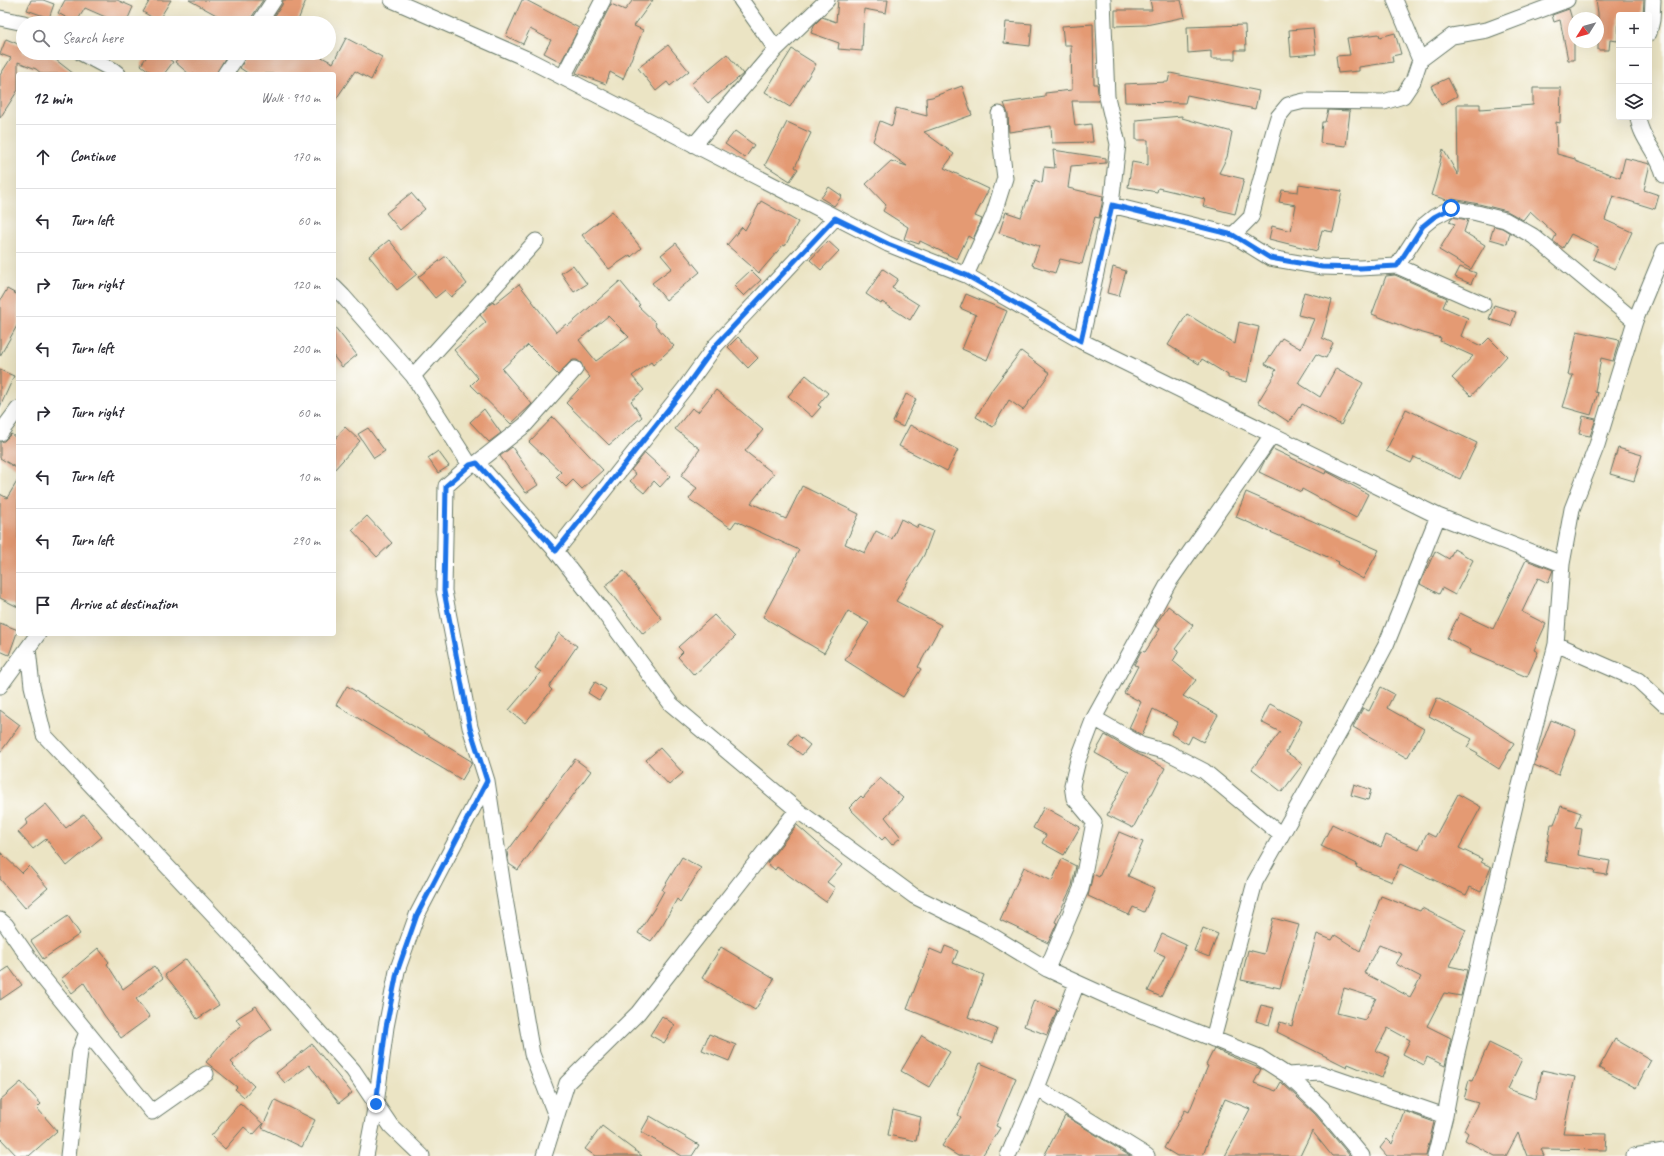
<!DOCTYPE html>
<html lang="en">
<head>
<meta charset="utf-8">
<style>
  body { margin:0; font-family:Caveat,sans-serif; background:#f2f2f3; color:#2b2b33 }
  .controls { position:absolute; right:12px; top:12px; display:grid; overflow:hidden; border-radius:4px; box-shadow:0 4px 16px #0002 }
  .controls button { width:36px; height:36px; display:grid; place-items:center; padding:0; border:0; border-bottom:1px solid #e1e1e2; background:#fff; color:#2b2b33; font:20px sans-serif }
  .compass { position:absolute; left:1568px; top:12px; width:36px; height:36px; border-radius:50%; background:#fff; box-shadow:0 4px 16px #0002; rotate:233deg }
  .stop { position:absolute; width:12px; height:12px; margin:-9px; border:3px solid #1a73e8; border-radius:50%; background:#fff }
  .stop.end { background:#1a73e8; border-color:#fff; box-shadow:0 1px 4px #0008 }
  .list { margin:0; padding:0; list-style:none }
  h2 { display:flex; justify-content:space-between; align-items:center; height:52px; margin:0; padding:0 16px; font-size:17px }
  h2 small { font-size:13px; font-weight:400; color:#7c7c81 }
  .list li { display:grid; grid-template-columns:26px 1fr auto; gap:12px; align-items:center; box-sizing:border-box; height:64px; padding:0 16px; border-top:1px solid #e1e1e2 }
  .list b { display:block; font-size:15px; white-space:nowrap }
  .list em { font-size:13px; font-style:normal; color:#7c7c81 }
  .icon { flex:none; width:22px; height:22px; fill:none; stroke:currentColor; stroke-width:2; stroke-linecap:round; stroke-linejoin:round }
  .map { position:relative; flex:none; width:1664px; height:1156px; overflow:hidden }
  .search { position:absolute; background:#fff; box-shadow:0 4px 16px #0002; left:16px; top:16px; width:320px; height:44px; display:flex; align-items:center; gap:10px; box-sizing:border-box; padding:0 14px; border-radius:22px; color:#7c7c81; font-size:15px }
  .panel { position:absolute; background:#fff; box-shadow:0 4px 16px #0002; left:16px; top:72px; width:320px; height:564px; border-radius:4px }
  .map>svg:first-child { display:block }
  .building { fill:#e49a73; fill-rule:evenodd }
  .lines { fill:none; stroke-linecap:round; stroke-linejoin:round }
  .minor-casing { stroke:#676; stroke-width:17 }
  .minor { stroke:#fff; stroke-width:15 }
  .route { stroke:#1a73e8; stroke-width:5 }
</style>
</head>
<body>
<div class="map">
<svg width="1664" height="1156" viewBox="0 0 1664 1156">
  <rect width="100%" height="100%" fill="#fdfcf7"/>
  <filter id="ink" filterUnits="userSpaceOnUse"><feTurbulence type="fractalNoise" baseFrequency=".025" numOctaves="2"/><feDisplacementMap in="SourceGraphic" scale="8" xChannelSelector="R" yChannelSelector="G"/><feConvolveMatrix kernelMatrix="1 2 1 2 8 2 1 2 1" color-interpolation-filters="sRGB"/></filter>
  <filter id="wash" filterUnits="userSpaceOnUse"><feTurbulence type="fractalNoise" baseFrequency=".012" numOctaves="4" result="noise"/><feDisplacementMap in="SourceGraphic" scale="16" xChannelSelector="R" yChannelSelector="G"/><feGaussianBlur stdDeviation="0.9" result="paint"/><feColorMatrix in="noise" values="0 0 0 0 0 0 0 0 0 0 0 0 0 0 0 0 0 1.4 0 .05"/><feComposite in="paint" operator="in"/></filter>
  <g filter="url(#wash)">
    <rect width="100%" height="100%" fill="#ebe4c4"/>
    <g id="blocks">
      <path class="building" d="M31,0H43L54,4L49,18L27,10Z
        M65,0H117L133,7L126,23H109L110,19L85,8L76,23L58,13Z
        M150,0H171L158,21L143,12Z
        M189,0H263L251,18L250,23H216L220,17Z
        M283,0H306L297,23H270L282,5Z
        M522,0H526L579,28L561,62L544,53L551,40L530,29L523,44L506,36Z
        M633,0H653L634,26L643,30L623,79L610,72L606,84L576,73L611,4L625,10Z
        M838,0H888L886,13L864,9L862,51L838,49L839,43L811,33L814,25L822,17L836,22Z
        M1150,0H1181L1185,17L1146,25L1115,26V10H1152Z
        M1596,0H1644L1643,15H1619L1618,41L1610,40L1609,50H1598V13Z
        M1569,9L1574,26V60H1568L1560,20L1554,22L1552,15Z
        M1006,22L1032,24L1030,46L1004,43Z
        M1093,24L1094,84H1097L1099,101H1072L1075,126L1091,124L1093,142L1052,143L1051,126L1009,132L1008,114L1004,103L1045,97V93L1072,90L1071,45H1064L1062,26Z
        M1245,25L1246,50H1235V59H1211V51L1188,53L1187,27Z
        M1313,28L1316,54L1291,56L1289,30Z
        M1395,33L1401,54L1392,56L1393,62L1359,67V71L1338,73L1336,56L1350,55L1347,38L1379,34L1380,37Z
        M346,38L382,57L371,80L355,71L334,102V74H249L240,68L248,53H314L333,63Z
        M6,39L23,46V53H47L74,74H42L36,69L18,62V90L0,118V75L11,58L0,54Z
        M668,45L689,71L670,86L667,82L656,91L638,68Z
        M792,49L816,64L790,107L765,92Z
        M149,53H161L173,62L164,74H153L141,65Z
        M182,53H228L216,74H189L175,62Z
        M727,54L743,74L708,103L691,84Z
        M1170,73L1259,91L1255,109L1187,95L1185,103L1125,102L1124,84L1168,82Z
        M1448,78L1457,96L1441,105L1431,86Z
        M962,86L972,115L924,132L954,154L944,168L989,189L975,216L982,219L973,239L968,236L957,259L920,241L919,244L904,239L908,227L883,211L886,205L866,184L891,161L907,166L873,141L880,121L892,126L896,108L927,116L926,98L932,97Z
        M1533,88H1561L1560,123L1556,122L1557,154L1575,159V161L1620,178L1625,158L1650,164L1644,190L1659,195L1655,209L1613,196L1605,220L1632,232L1615,269L1593,259L1598,247L1571,234L1563,248L1557,244L1553,241L1556,235L1530,211L1523,220L1507,211L1479,204L1453,199L1447,200L1431,195L1436,179L1443,149L1458,175L1457,104H1480V109L1533,105Z
        M1328,110L1350,111L1346,146L1320,143L1322,122H1325Z
        M1182,116V118L1232,132L1227,157L1219,173L1244,179L1235,214L1203,206L1205,199L1158,188L1157,192L1128,187L1132,162L1148,165V140H1136V120Z
        M787,122L811,133L795,167L798,169L790,181L765,165Z
        M735,131L754,145L745,158L725,144Z
        M1053,150L1106,158V163L1071,166L1068,188L1103,196L1102,204L1099,218L1095,217L1082,264L1060,259L1055,273L1032,265L1039,246L999,233L1006,212L1021,217L1035,180L1042,183L1044,167L1055,168Z
        M1299,184L1342,191L1333,232L1322,230L1317,251L1269,239L1272,226L1291,231L1296,205L1279,202L1282,190L1298,192Z
        M829,187L842,196L834,206L821,198Z
        M411,193L425,209L400,230L386,213Z
        M761,201L798,222L785,246L783,245L759,273L727,245L742,227L745,230Z
        M612,211L641,248L631,257L630,255L609,269L582,235Z
        M1452,217L1468,220L1464,232L1485,245L1471,269L1439,250L1455,224L1449,222Z
        M1494,226L1502,228L1510,233L1507,244L1490,239Z
        M389,240L417,274L397,290L369,256Z
        M828,241L839,251L821,270L810,260Z
        M676,243L700,272L666,300L652,283L672,268L661,255Z
        M446,256L467,284L451,297L445,290L435,298L418,277Z
        M573,265L587,284L574,292L561,273Z
        M1113,267L1126,271L1119,296L1107,293Z
        M1460,267L1476,273L1471,284L1455,277Z
        M883,269L898,279L892,288L919,305L910,320L882,302L881,304L866,294Z
        M751,270L761,280L744,296L734,286Z
        M1395,275L1447,298L1443,307L1468,318L1461,336L1481,346L1489,338L1507,356L1471,396L1452,378L1473,356L1440,341L1441,338L1412,330L1372,314L1386,276Z
        M620,281L640,305L638,306L656,323L655,325L674,346L653,365L651,362L632,376L644,390L631,401L642,417L609,445L566,403L590,377L584,370L581,363L577,360H573L569,363L558,375L528,345L502,369L532,404L511,424L471,385L478,378L454,350L486,322L480,315L489,305L493,302L494,304L519,284L556,332L566,324L568,326ZM608,316L629,337L596,361L579,340Z
        M7,289L18,295V324L0,356V301Z
        M1304,292L1332,300L1322,338L1333,343L1326,358L1316,354L1298,383L1320,397L1336,368L1363,383L1341,425L1302,404L1300,408L1299,407L1289,422L1258,402L1275,374L1274,373L1276,370L1265,364L1282,338L1301,349L1314,319L1298,315Z
        M966,294L1007,311L987,360L962,349L976,315L960,308Z
        M1494,305L1516,312L1511,326L1489,319Z
        M1187,314L1235,344L1239,322L1259,327L1247,382L1228,378V375L1202,359L1199,364L1168,345Z
        M334,326L357,355L342,367L334,357Z
        M1577,331L1619,340L1613,361L1601,358L1595,392L1598,393L1591,415L1563,407L1573,375H1568Z
        M738,337L758,358L748,368L728,347Z
        M1021,351L1050,373L1023,410L1009,400L993,427L976,417L993,388Z
        M0,370L14,376L0,407Z
        M806,375L828,393L818,405L821,407L812,417L788,396Z
        M716,390L763,430L745,451L774,474L751,503L786,519L802,486L859,514L845,544L865,553L876,531L892,539L901,519L918,528L919,525L933,531L924,555L896,601L941,625L918,667L921,669L903,697L845,660L869,623L848,611L824,653L763,617L799,550L736,521L731,528L689,499L697,488L681,476L700,449L675,429L692,408L698,412Z
        M906,394L916,399L903,427L893,422Z
        M484,409L501,433L489,442L470,422Z
        M1406,409L1477,443L1460,479L1414,457L1411,463L1386,451Z
        M1583,416L1596,419L1590,436L1579,434Z
        M553,417L603,470L582,489L573,480L566,487L556,477L561,472L529,442Z
        M910,425L958,450L947,471L899,446Z
        M345,427L360,441L334,470V440Z
        M368,428L385,451L374,458L358,434Z
        M11,434L18,439V469L0,458V442L4,441Z
        M512,447L538,485L526,493L500,456Z
        M1618,448L1642,455L1634,481L1610,474Z
        M1273,449L1325,474L1326,471L1368,494L1356,518L1302,489L1301,492L1259,472L1264,462Z
        M438,451L449,466L438,473L428,458Z
        M645,453L670,476L660,487L654,481L644,493L630,481L636,474L631,470Z
        M18,480V607L0,598V494L7,498Z
        M1246,492L1379,550L1363,579L1337,564L1339,562L1236,517Z
        M367,516L392,543L377,557L352,530Z
        M1454,549L1473,560L1455,595L1442,588L1439,594L1420,584L1435,551L1449,559Z
        M1526,560L1553,570L1548,583L1538,578L1522,612L1546,624L1534,650L1538,652L1527,677L1470,653L1471,650L1447,638L1460,613L1493,629Z
        M624,571L662,619L643,634L605,586Z
        M1168,606L1193,625L1175,649L1179,651L1173,661L1196,680L1183,696L1218,715L1203,742L1192,736L1188,744L1171,734L1178,722L1153,709L1142,735L1129,728L1141,702L1124,693L1138,666L1134,665L1141,651L1145,652L1160,629L1155,626Z
        M714,615L735,637L694,675L678,657L683,652L678,647Z
        M0,623L18,630L9,655L0,651Z
        M559,633L577,646L549,687L552,690L525,723L509,710L541,672L535,668Z
        M595,682L606,689L599,700L588,693Z
        M347,686L471,761L472,763L462,780L336,705Z
        M1381,687L1394,694L1387,708L1424,729L1407,758L1353,727L1363,708L1369,711Z
        M1437,698L1475,718L1514,743L1499,769L1477,755L1478,753L1467,747L1472,739L1429,716Z
        M1270,704L1302,721L1286,752L1303,764L1282,792L1252,769L1280,732L1261,722Z
        M0,710L20,725L0,753Z
        M1551,720L1576,730L1558,775L1534,765Z
        M796,734L810,745L802,755L788,744Z
        M1105,735L1134,752L1165,768L1152,794H1151L1133,828L1107,815L1129,772L1095,753Z
        M660,748L683,773L669,785L646,760Z
        M575,759L591,771L518,870L509,864L507,852Z
        M880,778L903,798L885,817L901,837L892,845L885,837L882,840L849,808L861,796L863,798Z
        M1354,784L1371,790L1368,800L1351,795Z
        M1458,794L1481,807L1459,848L1482,859L1481,862L1491,867L1481,892L1470,887L1466,895L1400,864L1392,882L1356,867L1357,864L1321,846L1332,824L1381,847L1386,835L1419,849L1427,833L1435,837Z
        M46,804L66,828L84,814L102,837L67,866L46,839L33,849L18,832L28,823L26,820Z
        M1561,806L1581,813L1575,828L1582,829L1578,855L1610,861L1607,875L1594,873L1595,870L1545,862L1551,824H1554Z
        M1044,807L1080,827L1064,855L1042,843L1046,835L1033,828Z
        M797,825L842,865L827,882L835,888L826,902L777,867L775,870L767,863Z
        M1119,832L1143,842L1128,876L1155,888L1144,912L1133,907L1129,915L1088,896L1093,874L1099,877Z
        M0,852L22,873L29,866L48,888L25,908L0,879Z
        M682,857L701,868L680,902L677,899L663,924L651,941L638,933L654,909L664,891L662,890Z
        M1062,859L1076,866L1072,886L1055,922L1057,923L1048,943L1000,920L1024,867L1052,881Z
        M1381,896L1420,911L1422,908L1466,930L1449,966L1467,970L1461,996L1444,993L1427,1026L1451,1038L1445,1066L1427,1057L1424,1065L1403,1054L1410,1040L1388,1028L1376,1051L1390,1057L1382,1078L1348,1064L1347,1067L1277,1032L1280,1022L1292,1026L1317,934L1332,940L1335,935L1360,951ZM1379,945L1402,954L1396,964L1421,977L1410,997L1364,973ZM1344,988L1376,998L1365,1020L1337,1013Z
        M68,916L80,934L43,959L31,941Z
        M1273,918L1299,925L1280,988L1241,980L1248,950L1264,954Z
        M1203,928L1218,934L1209,957L1194,951Z
        M1162,934L1186,945L1161,997L1148,991L1165,956L1154,951Z
        M945,946L958,951L953,963L984,975L968,1017L997,1029L992,1043L907,1009L930,949L942,954Z
        M721,947L774,979L755,1010L702,978Z
        M98,948L109,962L107,964L123,989L154,966L163,978L136,999L150,1017L121,1038L104,1015L84,983L72,993L61,979Z
        M186,959L219,1005L197,1019L182,995H181L165,975Z
        M9,967L22,985L0,1000V973Z
        M1034,1000L1057,1010L1047,1035L1024,1026Z
        M1261,1005L1274,1008L1269,1025L1256,1021Z
        M256,1006L272,1029L254,1042L231,1062L234,1065L233,1066L254,1086L244,1097L235,1089L237,1087L206,1062L224,1040L241,1026L236,1019Z
        M662,1016L675,1025L664,1043L650,1035Z
        M709,1034L736,1045L729,1061L702,1050Z
        M922,1035L950,1052L929,1087L901,1071Z
        M1615,1039L1651,1060L1636,1088L1599,1068Z
        M1489,1043L1522,1059L1508,1089L1536,1099L1542,1070L1575,1077L1563,1133L1607,1134L1606,1150L1541,1149L1544,1156H1527L1518,1133L1506,1156H1495L1465,1140L1468,1133L1464,1130L1478,1103L1464,1099L1469,1080L1472,1081Z
        M312,1044L352,1093L339,1103L309,1065L285,1083L276,1073Z
        M1214,1049L1261,1069L1254,1083L1276,1091L1281,1082L1315,1114L1350,1156H1332L1312,1131L1300,1156H1225L1250,1109L1225,1099L1211,1132L1203,1156H1177L1164,1148L1185,1110L1189,1112L1208,1066L1206,1065Z
        M980,1063L1016,1078L996,1126L1000,1128L982,1156H958L942,1146L961,1117L958,1115Z
        M21,1082L41,1104L37,1108L57,1131L29,1156H17L0,1138V1100Z
        M275,1100L315,1120L302,1147L262,1128Z
        M240,1103L263,1124L253,1135L244,1127L225,1149L211,1136Z
        M893,1110L921,1117L916,1141L888,1135Z
        M1404,1111L1434,1122L1426,1156H1387L1380,1148L1387,1139L1392,1144Z
        M650,1116L699,1145L692,1156H682L641,1132Z
        M1065,1116L1072,1120L1130,1156H1044Z
        M602,1126L642,1156H595L585,1149Z"/>
    </g>
  </g>
  <g filter="url(#ink)">
    <use href="#blocks" fill-opacity="0" stroke="#676" stroke-width="1"/>
    <g class="lines">
      <g class="minor-casing">
        <path id="minor" d="M392,0L525,58L888,244L966,275L1081,341L1438,516L1562,564
          M741,0L776,49
          M1395,0L1420,60
          M0,18L24,23
          M259,23L274,0
          M1649,33L1652,20L1653,0
          M81,53L113,70L118,74
          M225,74L239,53
          M563,77L603,0
          M1638,117C1640,138 1659,154 1664,175
          M694,145L776,49L827,0
          M1111,205L1233,235L1270,258L1322,267L1360,268L1397,266L1483,304
          M1233,235L1251,217L1274,130L1278,117L1288,105L1304,101L1384,102L1403,96L1413,81L1420,60L1452,36L1487,30L1567,0
          M1397,266L1423,226L1434,217L1451,208L1477,213L1505,220L1533,236L1635,321
          M966,275L993,216L1005,178L1000,138L999,114
          M334,287L343,296L413,376L470,465L477,463L556,551L602,610L671,704L797,810L914,896L981,929L1047,969L1111,998L1259,1057L1287,1075L1301,1088L1322,1108L1362,1156
          M1081,341L1111,205L1118,144L1107,97L1103,0
          M413,376L536,241
          M0,433L18,409
          M477,463L525,425L575,369
          M470,465L446,486L444,591L470,727L487,781L504,893L532,1054L556,1116
          M556,551L685,388L716,345L835,218
          M1556,644L1638,680L1664,704
          M28,649L32,686L44,735L242,946L353,1070L391,1126L422,1156
          M0,686L38,634
          M1094,718L1141,745L1167,752L1204,771L1281,835
          M0,920L6,925L40,974L152,1112L206,1074
          M1047,969L1081,889L1094,822L1074,798L1072,785L1078,760L1094,718L1169,582L1272,435
          M1213,1039L1255,882L1343,726L1386,645L1438,516
          M1287,1075L1320,1073L1445,1116L1456,1057L1517,797L1556,644L1562,564L1572,509L1597,445L1635,321L1664,251
          M1037,1088L1147,1156
          M68,1156L80,1051L87,1032
          M366,1156L376,1104L386,1027L397,971L417,915L487,781
          M544,1156L567,1083L638,1013L797,810
          M1008,1156L1037,1088L1077,983
          M1435,1156L1445,1116
          M1634,1156L1664,1151"/>
      </g>
      <use href="#minor" class="minor"/>
    </g>
  </g>
  <g class="lines" filter="url(#ink)">
    <path class="route" d="M376,1104L386,1027L397,972L417,915L487,781L470,728L444,591L446,486L470,465L477,463L556,551L685,388L716,345L835,218L888,244L966,275L1081,341L1112,205L1233,235L1270,258L1322,267L1360,268L1397,266L1423,226L1434,217L1451,208"/>
  </g>
</svg>
<div class="controls">
<button>+</button>
<button>−</button>
<button><svg class="icon" aria-label="layers" viewBox="0 0 24 24"><path d="M12 4l9 5-9 5-9-5zM3 14l9 5 9-5"/></svg></button>
</div>
<svg class="compass" viewBox="-18 -18 36 36"><path d="M0-13l5 13h-10z" fill="#e53935"/><path d="M0 13l5-13h-10z" fill="#7c7c81"/></svg>
<div class="stop" style="left:1451px;top:208px"></div>
<div class="stop end" style="left:376px;top:1104px"></div>
<div class="search"><svg class="icon" aria-label="search" viewBox="0 0 24 24"><circle cx="10" cy="10" r="6"/><path d="M15 15l6 6"/></svg>Search here</div>
<section class="panel">
<h2>12 min<small>Walk · 910 m</small></h2>
<ul class="list">
<li><svg class="icon" aria-label="ahead" viewBox="0 0 24 24"><path d="M12 20V5M6 11l6-6 6 6"/></svg><div><b>Continue</b></div><em>170 m</em></li>
<li><svg class="icon" aria-label="left" viewBox="0 0 24 24"><path d="M17 20v-9H6M10 6l-5 5 5 5"/></svg><div><b>Turn left</b></div><em>60 m</em></li>
<li><svg class="icon" aria-label="right" viewBox="0 0 24 24"><path d="M7 20v-9h11M14 6l5 5-5 5"/></svg><div><b>Turn right</b></div><em>120 m</em></li>
<li><svg class="icon" aria-label="left" viewBox="0 0 24 24"><path d="M17 20v-9H6M10 6l-5 5 5 5"/></svg><div><b>Turn left</b></div><em>200 m</em></li>
<li><svg class="icon" aria-label="right" viewBox="0 0 24 24"><path d="M7 20v-9h11M14 6l5 5-5 5"/></svg><div><b>Turn right</b></div><em>60 m</em></li>
<li><svg class="icon" aria-label="left" viewBox="0 0 24 24"><path d="M17 20v-9H6M10 6l-5 5 5 5"/></svg><div><b>Turn left</b></div><em>10 m</em></li>
<li><svg class="icon" aria-label="left" viewBox="0 0 24 24"><path d="M17 20v-9H6M10 6l-5 5 5 5"/></svg><div><b>Turn left</b></div><em>290 m</em></li>
<li><svg class="icon" aria-label="arrive" viewBox="0 0 24 24"><path d="M6 21V4h12l-3 4 3 4H6"/></svg><div><b>Arrive at destination</b></div></li>
</ul>
</section>
</div>
</body>
</html>
